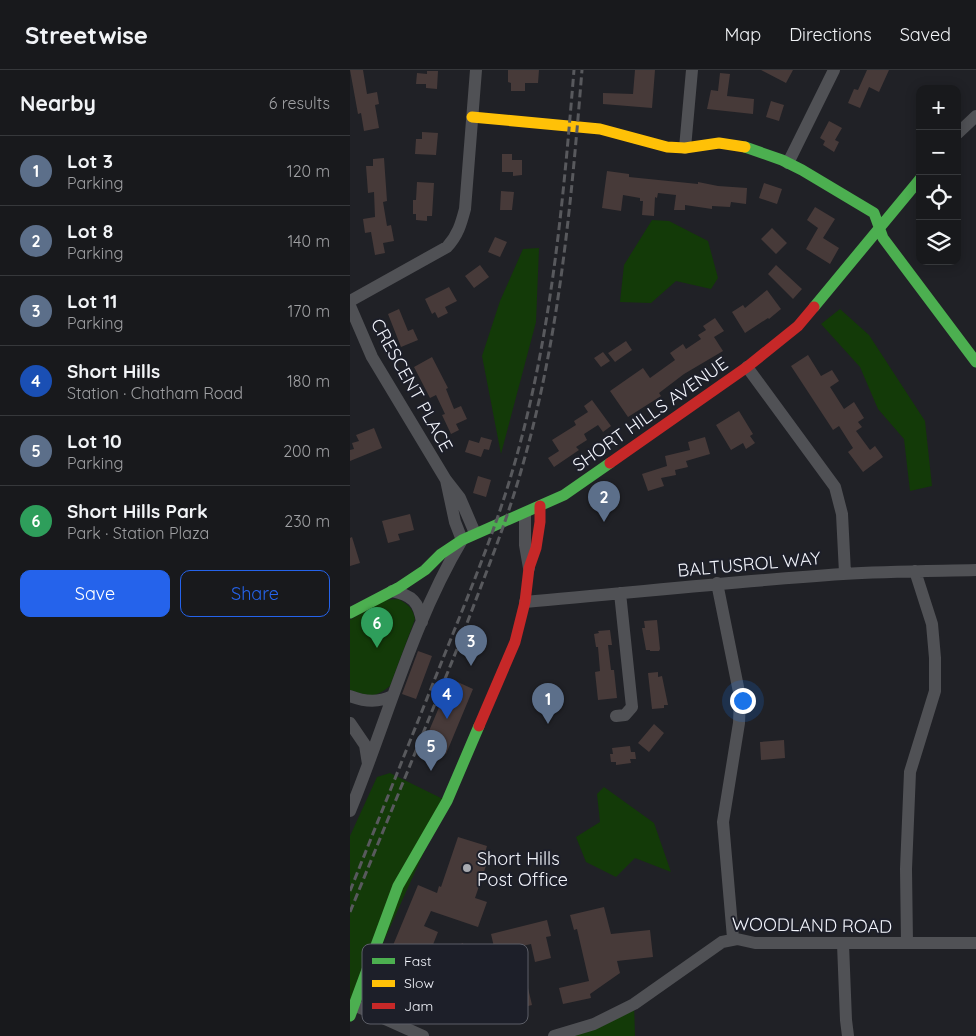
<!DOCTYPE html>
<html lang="en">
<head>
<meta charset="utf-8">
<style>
  body { margin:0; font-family:Quicksand,sans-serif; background:#212225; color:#f1f3f6 }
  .controls { position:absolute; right:15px; top:15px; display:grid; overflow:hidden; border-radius:10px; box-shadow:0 2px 12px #0003 }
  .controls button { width:45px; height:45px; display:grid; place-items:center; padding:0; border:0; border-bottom:1px solid #36383b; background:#18191c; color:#f1f3f6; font:25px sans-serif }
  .you { position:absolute; left:392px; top:630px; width:18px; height:18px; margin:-12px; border:4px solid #fff; border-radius:50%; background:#1a73e8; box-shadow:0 0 0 8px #1a73e833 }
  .badge { display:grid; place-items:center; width:32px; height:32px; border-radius:50%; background:#2563eb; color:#fff; font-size:16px; font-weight:700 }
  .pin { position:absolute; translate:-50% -41px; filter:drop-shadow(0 1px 2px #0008) }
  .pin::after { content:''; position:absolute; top:26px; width:18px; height:15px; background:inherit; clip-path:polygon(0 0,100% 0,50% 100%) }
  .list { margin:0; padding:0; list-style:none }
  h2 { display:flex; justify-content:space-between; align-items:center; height:65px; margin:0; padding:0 20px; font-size:21px }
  h2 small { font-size:16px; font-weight:400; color:#9fa0a3 }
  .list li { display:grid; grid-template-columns:32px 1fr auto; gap:15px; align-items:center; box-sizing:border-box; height:70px; padding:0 20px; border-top:1px solid #36383b }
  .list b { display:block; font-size:19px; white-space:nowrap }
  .list p { margin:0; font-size:16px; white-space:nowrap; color:#9fa0a3 }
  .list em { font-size:16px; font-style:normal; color:#9fa0a3 }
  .actions { display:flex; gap:10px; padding:15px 20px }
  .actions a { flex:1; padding:11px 0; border:1px solid #2563eb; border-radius:10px; text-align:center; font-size:18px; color:#2563eb }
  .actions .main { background:#2563eb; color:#fff }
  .icon { flex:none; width:28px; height:28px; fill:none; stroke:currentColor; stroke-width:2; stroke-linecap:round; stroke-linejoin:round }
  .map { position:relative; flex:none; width:626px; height:966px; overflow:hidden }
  header { display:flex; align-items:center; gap:30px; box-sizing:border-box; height:70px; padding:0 25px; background:#18191c; border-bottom:1px solid #36383b }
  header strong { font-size:24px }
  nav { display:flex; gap:28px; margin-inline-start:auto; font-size:18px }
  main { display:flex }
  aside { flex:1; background:#18191c }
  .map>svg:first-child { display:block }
  .green { fill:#133a08 }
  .building { fill:#473a39 }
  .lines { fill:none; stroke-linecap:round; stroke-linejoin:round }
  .street { stroke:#505155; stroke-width:12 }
  .fast { stroke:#4caf50; stroke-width:11 }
  .slow { stroke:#ffc107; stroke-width:11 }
  .jam { stroke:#c62828; stroke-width:11 }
  .rail { stroke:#58595d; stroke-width:3; stroke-dasharray:8 4; stroke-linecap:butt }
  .poi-dot { fill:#a8aab0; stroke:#1d1f29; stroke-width:2 }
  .labels { text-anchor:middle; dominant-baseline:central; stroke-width:4; stroke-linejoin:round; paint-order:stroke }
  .street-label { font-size:18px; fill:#f2f4fb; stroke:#1d1f29 }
  .poi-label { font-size:18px; fill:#f2f4fb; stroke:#1d1f29; text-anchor:start }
  .key { fill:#1d1f29; stroke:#5d5f68; stroke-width:1 }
  .key-label { font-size:14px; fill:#f2f4fb }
</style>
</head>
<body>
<header>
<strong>Streetwise</strong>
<nav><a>Map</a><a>Directions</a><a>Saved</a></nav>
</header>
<main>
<aside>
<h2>Nearby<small>6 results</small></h2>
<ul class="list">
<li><span class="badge" style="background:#5c6f8a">1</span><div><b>Lot 3</b><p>Parking</p></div><em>120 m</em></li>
<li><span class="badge" style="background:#5c6f8a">2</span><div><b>Lot 8</b><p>Parking</p></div><em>140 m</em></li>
<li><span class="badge" style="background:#5c6f8a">3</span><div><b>Lot 11</b><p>Parking</p></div><em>170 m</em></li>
<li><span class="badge" style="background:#1a4fb4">4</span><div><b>Short Hills</b><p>Station · Chatham Road</p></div><em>180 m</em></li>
<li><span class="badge" style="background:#5c6f8a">5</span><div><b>Lot 10</b><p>Parking</p></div><em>200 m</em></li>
<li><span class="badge" style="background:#2e9e5b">6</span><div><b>Short Hills Park</b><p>Park · Station Plaza</p></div><em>230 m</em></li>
</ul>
<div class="actions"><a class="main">Save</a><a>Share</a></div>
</aside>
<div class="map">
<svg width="626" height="966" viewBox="0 0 626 966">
  <rect width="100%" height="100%" fill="#202126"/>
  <path class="green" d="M302,150L319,151L358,171L368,208L361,219L326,211L301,233L270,232L274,195Z
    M189,178L186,252L151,384L132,286L150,231L173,179Z
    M490,239L519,265L575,351L582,416L560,421L554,369L528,339L510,297L471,254Z
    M48,529C58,534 63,538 65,549L40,616C24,629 19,626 0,620V550L35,530Z
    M40,703L97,731L23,895L0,953V766L27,707Z
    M254,717L304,753L321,802L285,788L266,807L236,792L226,767L250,752L247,724Z
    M284,934L285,966H204Z"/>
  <path class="building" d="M0,0H13L17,24L27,22L29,34L25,35L29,58L14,61L11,43L8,44Z
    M158,0H189L188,13H175V21H161V13L158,12Z
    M285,0H305L302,38L253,34V23L283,24Z
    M411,0H443L436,13Z
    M517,0H539L529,22L519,17L510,38L498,33L504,19L508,20Z
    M77,1H88L87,19L76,18V14H66L67,3L77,4Z
    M370,3L380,4L377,26L404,29L403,44L357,39L361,20L368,21Z
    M421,31L434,35L429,51L416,47Z
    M479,51L492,58L485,70L489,72L484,82L473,75L475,71L470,68Z
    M72,62L88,63L86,85L65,84L66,69H72Z
    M152,84H162V90H172V105L163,106V102H152Z
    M34,88L37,131L33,132L37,156L41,155L44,171L33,173L35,183L25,185L21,162L15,163L13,149L25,147L24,122L18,123L16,96H23V89Z
    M257,101L279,104V107L348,114V112L368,116L397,118L396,134L381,132L380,137L362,136V139L335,135V140H324L326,125L308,123L307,128L305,127L304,146L292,145L293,131H290V128L273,125L271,141L252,138Z
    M67,112L84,113L82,146H77V151L66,150V144H63V130H66Z
    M414,113L432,119L427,134L409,128Z
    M151,121L164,122L162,140H150Z
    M465,137L485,149L473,168L489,178L480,194L456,179L468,158L457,150Z
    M422,158L437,173L426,184L411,169Z
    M145,167L157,172L150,187L138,182Z
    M130,195L139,207L124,218L115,206Z
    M426,195L452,219L443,229L418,204Z
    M99,217L107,231L95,237L98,243L88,248L85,242L82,244L75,229Z
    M417,220L431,239L419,249L418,248L395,263L382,242L393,235L395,238Z
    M49,239L58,261L63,259L68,270L51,277L38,244Z
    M365,248L374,261L364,267L373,281L334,304L309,323L311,326L278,347L260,321L293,298L300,308L325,290L320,283L333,274L336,279L351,269L348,265L356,260L353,256Z
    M276,271L282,280L265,292L258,283Z
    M253,282L260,291L251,297L244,288Z
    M458,285L471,306L482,300L489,311L480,317L494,339L504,332L514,348L508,352L512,357L506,361L520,380L525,376L533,387L513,402L498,382L503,378L489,356L483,360L441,296Z
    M82,287L98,318L96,319L104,339L111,336L117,349L106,354L109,360L101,364L92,345L95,344L86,325L80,328L64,297Z
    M242,330L261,356L253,362L248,355L234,364L237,370L226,377L229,380L204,397L198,388L209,381L202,370L226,355L224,351L238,342L234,336Z
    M389,341L403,364L400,366L405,373L396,379L393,373L381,380L366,355Z
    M24,358L32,378L0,391V380L4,379L2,373L9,371L6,365Z
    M131,367L142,370L139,380L134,379L131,387L115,382L119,370L129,373Z
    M355,367L360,384L336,391L338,397L325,400L326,405L311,408L314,416L298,421L292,404L317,396L315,386L340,380L338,372Z
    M128,406L141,410L136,427L123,423Z
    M60,444L64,460L48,464L50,470L38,473L32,451Z
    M2,467L10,493L0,496V468Z
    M307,550L310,579L309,581H300V580H296L292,558H295L294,551Z
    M260,560L262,575H258L261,600H264L267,628L248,630L245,602L250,601L248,577H246L244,564L249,563L248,561Z
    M68,581L82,586L66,629L52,624Z
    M308,602V607L312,606L318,635H314V638L302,639L298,603Z
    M101,609L123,619L96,684L73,675Z
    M304,654L314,663L299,682L288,673Z
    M434,670L435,688L411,690L410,672Z
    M280,676L281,682H285L286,689H280L281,693L266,695V692H261L260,684H263L262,678Z
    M108,767L137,776L135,783L140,784L125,828L137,832L128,857L81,841L74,856L88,862L71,905L46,895L48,888L39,885L68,815L87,823L89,816L91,817Z
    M254,837L261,864L300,860L303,887L267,891L270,903L240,924L241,928L213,934L209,918L239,911L227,859L224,860L220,845Z
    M197,850L201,866L196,867L201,888L185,892L181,874L155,880L159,897L143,901L138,879L144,877L141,864Z
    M112,873L127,882L99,929L126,932L178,918L182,935L127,949L101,946L78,933Z"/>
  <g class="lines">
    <path class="street" d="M607,64L626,46
      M335,78L342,0
      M438,93L484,0
      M0,231L97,177C108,165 111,154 115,139L126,0
      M0,236L22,287L96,410L110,428L125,463
      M397,297L485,417L492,444L495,503
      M175,444V475L179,498
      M367,513L390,627L389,653L373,752L383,868
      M42,521C62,525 69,532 72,552
      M175,532C281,523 387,511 493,504C537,501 582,501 626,500
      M0,626C15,632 28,633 42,626
      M266,646L275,645L282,637L270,523
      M0,653L15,675L18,694
      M0,741C37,651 62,554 112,470L105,452L96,410
      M557,873L556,799L560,702L585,621V588L582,554L565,501
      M493,874L496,950L498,966
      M4,935L73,966
      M204,966L244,954L284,934L372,872L387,869L405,873H626"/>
    <path class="fast" d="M395,77L432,90L452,100L524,143L533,168L626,292
      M464,237L570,109
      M0,543L48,518L75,500L91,484L112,470L214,425L260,393
      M0,946L48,816L97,731L129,656"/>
    <path class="slow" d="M122,47L250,59L317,77L335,78L369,73L395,77"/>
    <path class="jam" d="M260,393L397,297L448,256L464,237
      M129,656L165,572L175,532L179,498L186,478L190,452V436"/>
    <path class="rail" d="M0,821C32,741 64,661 96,581C120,521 145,461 163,399C201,269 213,134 224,0
      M0,842C38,749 76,657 113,564C133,510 155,457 171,401C209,271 221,135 232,0"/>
  </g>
  <circle class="poi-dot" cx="117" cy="798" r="5"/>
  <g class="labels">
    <g class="street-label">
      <text transform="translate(62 315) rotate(61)">CRESCENT PLACE</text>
      <text transform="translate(300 344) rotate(-35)">SHORT HILLS AVENUE</text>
      <text transform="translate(399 494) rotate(-5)">BALTUSROL WAY</text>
      <text transform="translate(462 855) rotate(1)">WOODLAND ROAD</text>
    </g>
    <g class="poi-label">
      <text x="127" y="788">Short Hills<tspan x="127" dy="21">Post Office</tspan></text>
    </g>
  </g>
  <rect x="12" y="874" width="166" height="80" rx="8" class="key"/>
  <rect x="22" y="888" width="23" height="6" fill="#4caf50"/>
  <rect x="22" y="910" width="23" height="7" fill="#ffc107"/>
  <rect x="22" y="933" width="23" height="6" fill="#c62828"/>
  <g class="key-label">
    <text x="54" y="896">Fast</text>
    <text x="54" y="918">Slow</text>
    <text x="54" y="941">Jam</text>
  </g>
</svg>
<div class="controls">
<button>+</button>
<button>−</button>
<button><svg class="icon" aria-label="locate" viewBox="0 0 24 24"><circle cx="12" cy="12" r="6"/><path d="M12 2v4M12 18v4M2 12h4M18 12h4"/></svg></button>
<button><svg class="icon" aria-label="layers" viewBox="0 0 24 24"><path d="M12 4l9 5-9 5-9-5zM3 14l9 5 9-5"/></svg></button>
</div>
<div class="you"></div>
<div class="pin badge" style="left:198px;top:654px;background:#5c6f8a">1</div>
<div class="pin badge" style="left:254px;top:452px;background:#5c6f8a">2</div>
<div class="pin badge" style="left:121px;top:596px;background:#5c6f8a">3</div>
<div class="pin badge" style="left:97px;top:649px;background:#1a4fb4">4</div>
<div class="pin badge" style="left:81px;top:701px;background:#5c6f8a">5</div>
<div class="pin badge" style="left:27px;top:578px;background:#2e9e5b">6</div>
</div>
</main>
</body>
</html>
